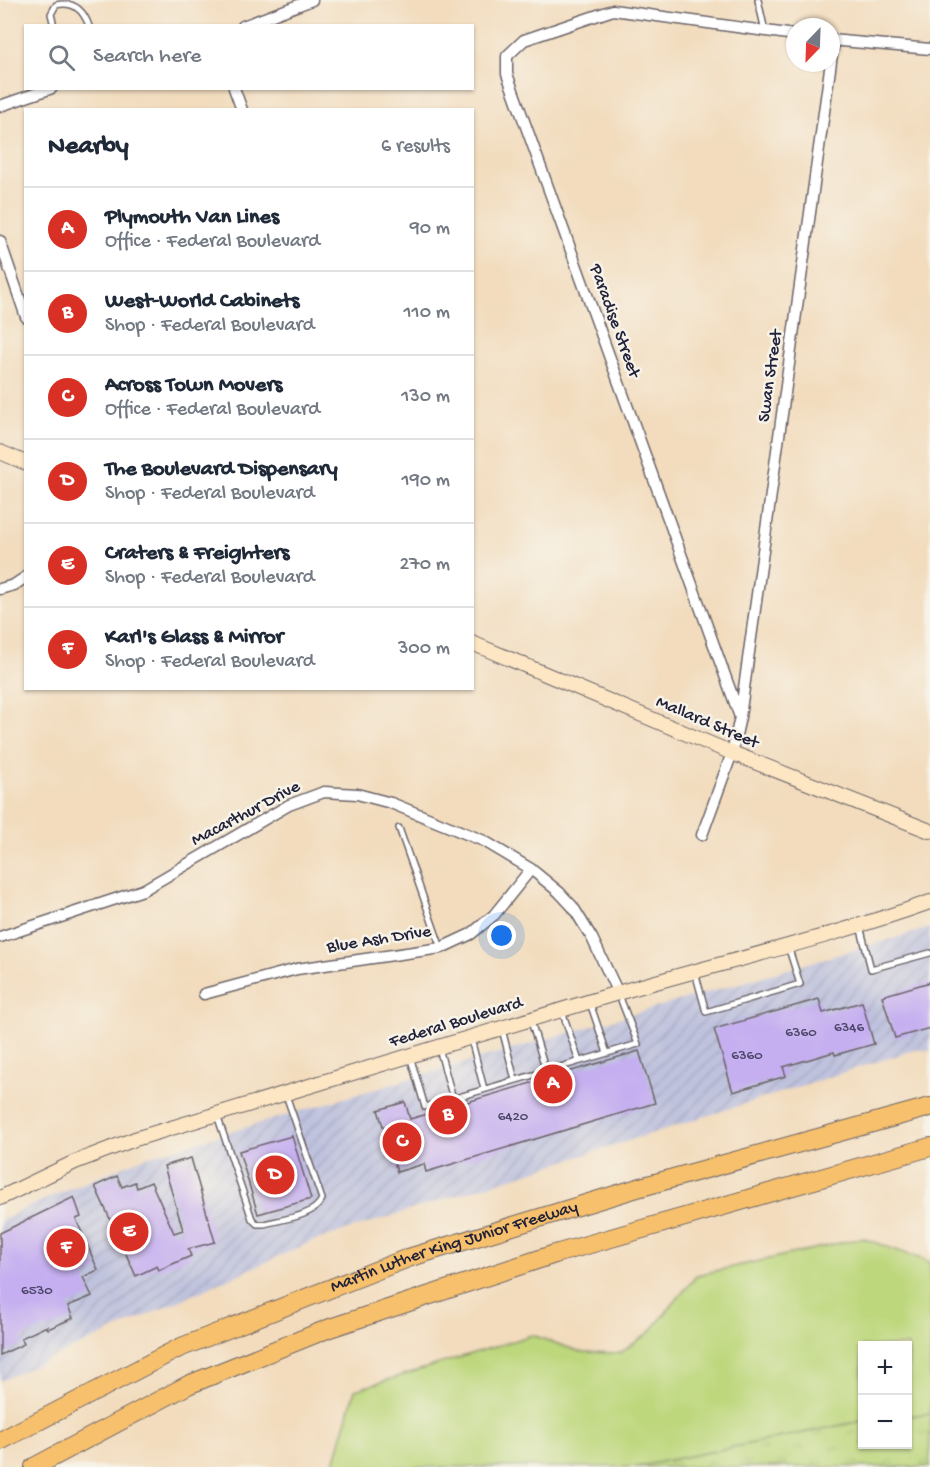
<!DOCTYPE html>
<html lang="en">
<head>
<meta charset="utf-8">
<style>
  body { margin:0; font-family:"Gochi Hand",sans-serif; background:#f2f2f3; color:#1f2937 }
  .controls { position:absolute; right:18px; bottom:18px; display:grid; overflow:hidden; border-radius:0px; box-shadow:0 2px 4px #0004 }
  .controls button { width:54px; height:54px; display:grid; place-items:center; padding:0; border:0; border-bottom:2px solid #e0e1e3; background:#fff; color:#1f2937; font:30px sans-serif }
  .compass { position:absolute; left:786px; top:18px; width:54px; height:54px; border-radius:50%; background:#fff; box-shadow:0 2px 4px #0004; rotate:203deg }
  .you { position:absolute; left:502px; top:936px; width:21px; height:21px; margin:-15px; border:4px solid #fff; border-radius:50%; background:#1a73e8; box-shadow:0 0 0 9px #1a73e833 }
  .badge { display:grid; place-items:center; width:39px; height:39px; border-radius:50%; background:#d93025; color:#fff; font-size:20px; font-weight:700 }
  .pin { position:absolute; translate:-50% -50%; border:3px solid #fff; box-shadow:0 2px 6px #0006 }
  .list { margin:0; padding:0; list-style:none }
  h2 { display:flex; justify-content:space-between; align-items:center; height:78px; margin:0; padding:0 24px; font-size:26px }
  h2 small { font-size:20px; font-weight:400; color:#747a83 }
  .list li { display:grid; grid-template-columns:39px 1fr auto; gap:18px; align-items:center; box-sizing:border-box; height:84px; padding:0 24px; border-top:2px solid #e0e1e3 }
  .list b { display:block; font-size:22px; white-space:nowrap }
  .list p { margin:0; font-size:20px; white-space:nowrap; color:#747a83 }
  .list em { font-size:20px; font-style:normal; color:#747a83 }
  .icon { flex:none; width:33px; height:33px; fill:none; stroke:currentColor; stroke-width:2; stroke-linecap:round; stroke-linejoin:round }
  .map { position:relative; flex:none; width:930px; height:1467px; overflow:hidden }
  .search { position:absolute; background:#fff; box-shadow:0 2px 4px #0004; left:24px; top:24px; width:450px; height:66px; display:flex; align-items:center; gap:15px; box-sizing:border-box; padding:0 21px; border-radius:0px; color:#747a83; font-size:22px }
  .panel { position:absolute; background:#fff; box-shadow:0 2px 4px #0004; left:24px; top:108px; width:450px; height:582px; border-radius:0px }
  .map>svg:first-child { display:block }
  .industrial { fill:url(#industrial-furrows) }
  .grass { fill:#bdd77c; stroke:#707c5c; stroke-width:1.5 }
  .park { fill:url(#park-tufts); stroke:#707c5c; stroke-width:1.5 }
  .building { fill:#c5aff0 }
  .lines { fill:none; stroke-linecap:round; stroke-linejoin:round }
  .lane-casing { stroke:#6b6368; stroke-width:8 }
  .street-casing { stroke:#6b6368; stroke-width:13 }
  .secondary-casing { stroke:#6b6368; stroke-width:16 }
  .highway-casing { stroke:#6b6368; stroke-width:20 }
  .lane { stroke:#fff; stroke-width:5 }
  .street { stroke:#fff; stroke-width:10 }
  .secondary { stroke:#fce6c4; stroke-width:14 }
  .highway { stroke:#f7c06c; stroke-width:18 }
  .labels { text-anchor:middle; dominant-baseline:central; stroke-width:5; stroke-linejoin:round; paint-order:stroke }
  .number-label { font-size:15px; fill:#4b4568 }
  .street-label { font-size:18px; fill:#22223b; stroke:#f7f3e8 }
</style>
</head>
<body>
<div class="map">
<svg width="930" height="1467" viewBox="0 0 930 1467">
  <defs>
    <pattern id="industrial-furrows" width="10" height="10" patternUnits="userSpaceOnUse" patternTransform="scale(1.5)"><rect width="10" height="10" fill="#bfc2dd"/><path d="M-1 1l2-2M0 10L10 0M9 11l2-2" fill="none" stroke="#a4a6bf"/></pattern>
    <pattern id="park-tufts" width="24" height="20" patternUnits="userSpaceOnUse" patternTransform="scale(1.5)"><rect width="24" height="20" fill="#bdd77c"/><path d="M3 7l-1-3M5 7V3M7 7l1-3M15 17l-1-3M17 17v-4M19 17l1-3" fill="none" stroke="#a2b86c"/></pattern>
  </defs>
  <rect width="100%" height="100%" fill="#f7f3e8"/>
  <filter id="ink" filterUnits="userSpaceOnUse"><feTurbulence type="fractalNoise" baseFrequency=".0167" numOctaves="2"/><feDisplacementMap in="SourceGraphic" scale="12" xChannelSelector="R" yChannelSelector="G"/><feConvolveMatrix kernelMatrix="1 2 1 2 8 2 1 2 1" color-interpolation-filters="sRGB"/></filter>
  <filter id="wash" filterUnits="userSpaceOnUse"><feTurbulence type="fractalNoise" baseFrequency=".008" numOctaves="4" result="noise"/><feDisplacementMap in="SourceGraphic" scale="24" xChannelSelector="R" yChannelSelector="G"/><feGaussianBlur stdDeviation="1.35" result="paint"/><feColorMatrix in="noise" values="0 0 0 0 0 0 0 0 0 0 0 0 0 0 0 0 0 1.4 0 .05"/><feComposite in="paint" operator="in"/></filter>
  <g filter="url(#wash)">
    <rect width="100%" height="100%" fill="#f2dcbd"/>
    <path class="industrial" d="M930,928V1051L917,1049L313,1241L0,1381V1221L32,1205L143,1158L395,1083Z"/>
    <path class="grass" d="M862,1238L930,1262V1414L908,1416V1346H862V1421L636,1467H333L355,1390L532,1335L581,1352L620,1353L650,1332L697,1275Z"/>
    <path class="park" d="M930,1414V1467H636L862,1421V1444H908V1416Z"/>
    <g id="blocks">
      <path class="building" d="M930,982V1028L895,1038L882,996Z
        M819,999L823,1013L862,1002L874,1044L835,1055L834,1052L783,1067L786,1076L733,1092L714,1029Z
        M639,1051L655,1103L426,1172L424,1164L397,1172L378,1110L405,1102L410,1119Z
        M292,1136L311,1199L258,1214L239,1151Z
        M191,1158L215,1242L188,1249L191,1256L159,1270L157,1266L136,1276L95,1186L117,1176L122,1187L135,1182L137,1188L151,1182L174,1233L183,1230L164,1166Z
        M74,1197L81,1217L76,1219L98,1270L83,1277L92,1296L68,1306L73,1318L48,1329L47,1326L21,1338L24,1344L0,1355V1233Z"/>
    </g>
  </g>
  <g filter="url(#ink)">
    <use href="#blocks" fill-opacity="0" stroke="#6b6368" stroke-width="1.5"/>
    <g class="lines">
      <g class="lane-casing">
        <path id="lane" d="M758,0L765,31
          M54,26L51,14L56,5C73,1 83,9 89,26
          M399,828L441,948
          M860,926L871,969L930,953
          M695,972L706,1012L800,984L788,946
          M590,1003L607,1053
          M562,1011L579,1061
          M531,1021L546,1071
          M502,1029L515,1080
          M471,1039L484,1089
          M439,1048L453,1099
          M410,1056L425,1107L638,1044L619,995
          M217,1115L252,1219L257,1224H264C282,1219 314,1217 322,1199L286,1095"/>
      </g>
      <g class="street-casing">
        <path id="street" d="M243,26L312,0
          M831,40L930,49
          M234,88L242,110
          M0,106L52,88
          M0,241L26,317
          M0,589L14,585L26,577
          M740,717L507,74V56L524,40L613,10L795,35
          M702,835L732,753L740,717L834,40
          M0,937L143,890L289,805L324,792L357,794L391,803L484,841L531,869L559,892L573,907L592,938L618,993
          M204,994L297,969L441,948L471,934L494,915L531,869"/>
      </g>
      <g class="secondary-casing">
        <path id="secondary" d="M0,452L26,463
          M472,643L732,753L930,831
          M0,1198L75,1162L135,1139C297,1090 459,1040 621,992C724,962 829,938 930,902"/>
      </g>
      <g class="highway-casing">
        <g id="highway">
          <path id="s1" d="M0,1441L179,1348L408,1258L641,1187L930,1107"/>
          <path d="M34,1467L188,1385L330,1328L555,1254L930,1147"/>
        </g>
      </g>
      <use href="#lane" class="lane"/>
      <use href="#street" class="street"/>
      <use href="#secondary" class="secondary"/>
      <use href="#highway" class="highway"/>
    </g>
  </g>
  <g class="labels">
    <g class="number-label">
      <text x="849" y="1028">6346</text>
      <text x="801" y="1033">6360</text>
      <text x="747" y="1056">6360</text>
      <text x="513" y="1117">6420</text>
      <text x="37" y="1291">6530</text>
    </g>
    <g class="street-label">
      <text transform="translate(614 321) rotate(70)">Paradise Street</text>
      <text transform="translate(771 376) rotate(-82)">Swan Street</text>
      <text transform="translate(707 723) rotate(23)">Mallard Street</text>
      <text transform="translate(246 814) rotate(-28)">Macarthur Drive</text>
      <text transform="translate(379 940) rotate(-9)">Blue Ash Drive</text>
      <text transform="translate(456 1023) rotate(-17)">Federal Boulevard</text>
      <text stroke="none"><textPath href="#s1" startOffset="495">Martin Luther King Junior Freeway</textPath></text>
    </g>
  </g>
</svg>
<div class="controls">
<button>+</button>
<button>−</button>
</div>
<svg class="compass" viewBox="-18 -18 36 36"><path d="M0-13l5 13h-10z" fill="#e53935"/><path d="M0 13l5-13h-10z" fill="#747a83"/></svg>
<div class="you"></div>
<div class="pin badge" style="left:553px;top:1084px">A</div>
<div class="pin badge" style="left:448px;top:1115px">B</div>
<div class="pin badge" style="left:402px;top:1142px">C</div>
<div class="pin badge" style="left:275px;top:1175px">D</div>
<div class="pin badge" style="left:129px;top:1232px">E</div>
<div class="pin badge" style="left:66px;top:1248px">F</div>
<div class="search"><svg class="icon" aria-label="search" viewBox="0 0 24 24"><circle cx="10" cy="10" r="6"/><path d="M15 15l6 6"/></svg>Search here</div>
<section class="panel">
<h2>Nearby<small>6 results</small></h2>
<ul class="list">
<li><span class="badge">A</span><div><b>Plymouth Van Lines</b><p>Office · Federal Boulevard</p></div><em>90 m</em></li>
<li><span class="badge">B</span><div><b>West-World Cabinets</b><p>Shop · Federal Boulevard</p></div><em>110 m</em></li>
<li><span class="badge">C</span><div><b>Across Town Movers</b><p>Office · Federal Boulevard</p></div><em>130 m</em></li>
<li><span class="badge">D</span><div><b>The Boulevard Dispensary</b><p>Shop · Federal Boulevard</p></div><em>190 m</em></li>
<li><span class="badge">E</span><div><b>Craters &amp; Freighters</b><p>Shop · Federal Boulevard</p></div><em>270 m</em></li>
<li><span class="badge">F</span><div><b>Karl's Glass &amp; Mirror</b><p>Shop · Federal Boulevard</p></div><em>300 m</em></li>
</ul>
</section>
</div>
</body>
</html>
